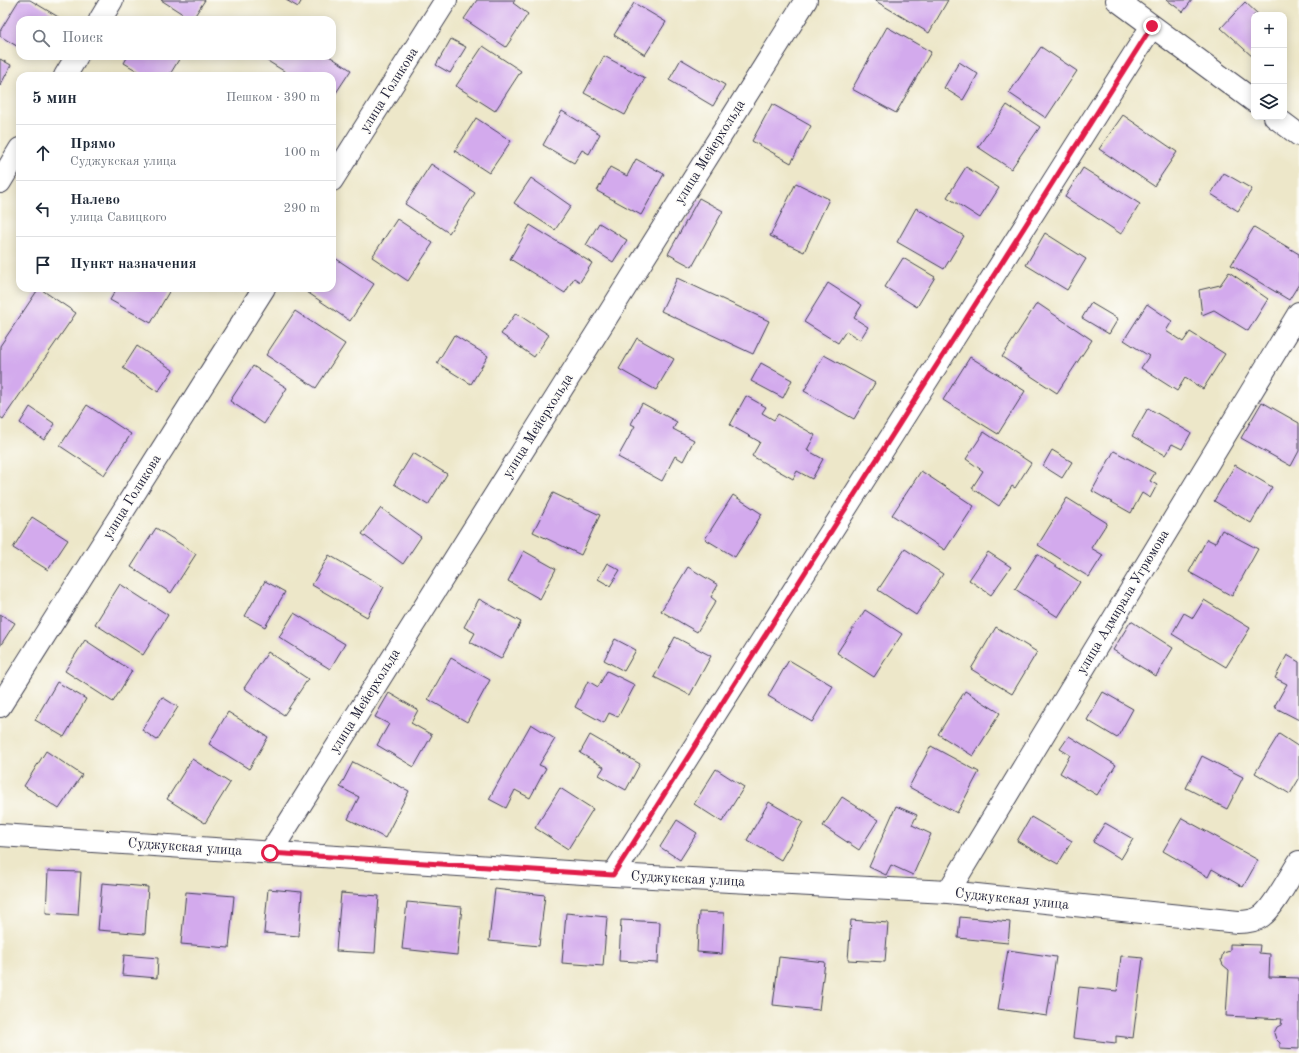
<!DOCTYPE html>
<html lang="ru">
<head>
<meta charset="utf-8">
<style>
  body { margin:0; font-family:"Old Standard TT",serif; background:#f6f6f7; color:#1f2937 }
  .controls { position:absolute; right:12px; top:12px; display:grid; overflow:hidden; border-radius:8px; box-shadow:0 2px 10px #0003 }
  .controls button { width:36px; height:36px; display:grid; place-items:center; padding:0; border:0; border-bottom:1px solid #e0e1e3; background:#fff; color:#1f2937; font:20px sans-serif }
  .stop { position:absolute; width:12px; height:12px; margin:-9px; border:3px solid #e11d48; border-radius:50%; background:#fff }
  .stop.end { background:#e11d48; border-color:#fff; box-shadow:0 1px 4px #0008 }
  .list { margin:0; padding:0; list-style:none }
  h2 { display:flex; justify-content:space-between; align-items:center; height:52px; margin:0; padding:0 16px; font-size:17px }
  h2 small { font-size:13px; font-weight:400; color:#747a83 }
  .list li { display:grid; grid-template-columns:26px 1fr auto; gap:12px; align-items:center; box-sizing:border-box; height:56px; padding:0 16px; border-top:1px solid #e0e1e3 }
  .list b { display:block; font-size:15px; white-space:nowrap }
  .list p { margin:0; font-size:13px; white-space:nowrap; color:#747a83 }
  .list em { font-size:13px; font-style:normal; color:#747a83 }
  .icon { flex:none; width:22px; height:22px; fill:none; stroke:currentColor; stroke-width:2; stroke-linecap:round; stroke-linejoin:round }
  .map { position:relative; flex:none; width:1299px; height:1053px; overflow:hidden }
  .search { position:absolute; background:#fff; box-shadow:0 2px 10px #0003; left:16px; top:16px; width:320px; height:44px; display:flex; align-items:center; gap:10px; box-sizing:border-box; padding:0 14px; border-radius:12px; color:#747a83; font-size:15px }
  .panel { position:absolute; background:#fff; box-shadow:0 2px 10px #0003; left:16px; top:72px; width:320px; height:220px; border-radius:12px }
  .map>svg:first-child { display:block }
  .building { fill:#d3aaed }
  .lines { fill:none; stroke-linecap:round; stroke-linejoin:round }
  .minor-casing { stroke:#404050; stroke-width:24 }
  .minor { stroke:#fff; stroke-width:22 }
  .route { stroke:#e11d48; stroke-width:5 }
  .labels { text-anchor:middle; dominant-baseline:central; stroke-width:3; stroke-linejoin:round; paint-order:stroke }
  .street-label { font-size:14px; fill:#22223b; stroke:#fdfcf7 }
</style>
</head>
<body>
<div class="map">
<svg width="1299" height="1053" viewBox="0 0 1299 1053">
  <rect width="100%" height="100%" fill="#fdfcf7"/>
  <filter id="ink" filterUnits="userSpaceOnUse"><feTurbulence type="fractalNoise" baseFrequency=".025" numOctaves="2"/><feDisplacementMap in="SourceGraphic" scale="8" xChannelSelector="R" yChannelSelector="G"/><feConvolveMatrix kernelMatrix="1 2 1 2 8 2 1 2 1" color-interpolation-filters="sRGB"/></filter>
  <filter id="wash" filterUnits="userSpaceOnUse"><feTurbulence type="fractalNoise" baseFrequency=".012" numOctaves="4" result="noise"/><feDisplacementMap in="SourceGraphic" scale="16" xChannelSelector="R" yChannelSelector="G"/><feGaussianBlur stdDeviation="0.9" result="paint"/><feColorMatrix in="noise" values="0 0 0 0 0 0 0 0 0 0 0 0 0 0 0 0 0 1.4 0 .05"/><feComposite in="paint" operator="in"/></filter>
  <g filter="url(#wash)">
    <rect width="100%" height="100%" fill="#ede7c9"/>
    <g id="blocks">
      <path class="building" d="M19,0H30L60,18L59,20H20V48L0,36V31Z
        M161,0H205L192,20Z
        M286,0H302L298,7Z
        M477,0H515L513,3L528,14L506,47L464,19Z
        M874,0H948L929,33Z
        M1167,0H1192L1183,12Z
        M1245,2L1259,15H1254V58L1221,28Z
        M634,3L666,22L645,55L614,35Z
        M887,27L931,52L896,113L852,89Z
        M451,39L466,47L450,73L436,65Z
        M483,46L521,71L495,111L456,86Z
        M1041,47L1077,71L1046,118L1009,93Z
        M128,56H181L169,76H146L124,63Z
        M269,56H329L351,70L332,99V76H292L266,60Z
        M604,56L645,78L625,115L584,93Z
        M0,59L11,65L0,86Z
        M681,59L725,85L713,106L669,80Z
        M959,62L978,74L963,100L944,88Z
        M772,104L811,126L791,163L752,141Z
        M1007,105L1040,127L1011,169L978,147Z
        M562,111L600,134L589,154L582,150L574,163L543,145Z
        M1123,115L1177,152L1154,186L1099,149Z
        M476,118L511,141L489,173L455,151Z
        M636,159L664,174L641,215L597,191L610,167L627,176Z
        M431,164L475,193L449,233L405,204Z
        M966,167L999,188L980,218L947,197Z
        M1083,168L1140,204L1121,234L1065,197Z
        M1224,173L1252,189L1238,211L1211,194Z
        M531,178L571,206L555,230L514,203Z
        M796,183L829,199L804,252L770,236Z
        M699,198L723,211L692,267L668,254Z
        M916,208L964,236L944,269L897,242Z
        M397,219L433,243L408,281L372,257Z
        M599,223L627,240L613,262L586,245Z
        M530,225L592,263L580,282L574,278L565,293L510,259Z
        M1254,227L1299,254V284L1289,300L1231,265Z
        M1045,233L1086,259L1067,290L1026,265Z
        M332,256L374,284L350,321L301,288H332Z
        M903,258L935,277L917,307L885,287Z
        M1229,272L1268,299L1248,331L1214,310L1202,315L1199,290L1220,285Z
        M677,278L769,321L753,354L661,311Z
        M828,283L862,305L854,318L868,327L860,340L846,331L838,343L804,322Z
        M39,288L76,313L3,419L0,417V346Z
        M117,288H167L170,290L151,323L110,300Z
        M1037,303L1092,340L1057,393L1002,357Z
        M1091,303L1118,319L1109,334L1082,318Z
        M1147,304L1172,321L1166,331L1183,342L1190,332L1225,354L1203,389L1185,378L1177,391L1141,368L1149,356L1124,340Z
        M295,311L345,344L316,388L266,355Z
        M516,313L549,335L534,357L501,334Z
        M454,335L488,356L471,384L437,363Z
        M637,338L674,359L656,390L619,369Z
        M137,346L173,370L158,392L123,368Z
        M824,355L875,383L854,419L804,391Z
        M970,357L1025,391L998,434L943,400Z
        M761,363L792,380L783,398L751,381Z
        M253,366L287,388L264,424L230,401Z
        M746,396L766,407L762,413L774,420L778,414L815,435L807,450L823,459L812,479L797,471L793,479L752,456L760,442L730,425Z
        M1262,402L1299,423V451L1291,466L1241,438Z
        M642,403L677,422L673,429L694,440L683,461L675,456L662,481L618,457L635,426L631,424Z
        M87,405L131,434L104,475L60,446Z
        M30,407L55,424L44,440L20,423Z
        M1148,408L1191,433L1182,449L1172,444L1165,455L1132,436Z
        M984,432L1031,463L1015,488L1012,486L999,506L972,488L983,471L966,459Z
        M1052,450L1072,462L1062,478L1043,466Z
        M1114,451L1155,473L1150,481L1157,485L1150,498L1142,493L1131,513L1092,491Z
        M413,453L447,474L428,505L394,484Z
        M1235,465L1272,487L1251,523L1214,501Z
        M921,471L974,506L945,550L892,515Z
        M553,493L600,515L581,555L533,532Z
        M733,495L762,514L735,557L705,539Z
        M1067,498L1107,523L1091,548L1103,555L1089,577L1038,545Z
        M381,508L421,537L403,564L362,534Z
        M32,517L68,540L48,570L13,548Z
        M156,528L196,554L171,593L131,567Z
        M1222,530L1258,549L1232,596L1189,572L1207,539L1215,543Z
        M905,549L943,574L916,615L878,590Z
        M524,551L556,569L540,599L508,581Z
        M988,552L1011,567L991,595L969,580Z
        M1037,554L1080,582L1058,617L1015,589Z
        M329,555L384,587L367,617L312,585Z
        M607,563L620,570L610,586L598,579Z
        M688,567L718,585L711,597L716,601L697,632L661,611Z
        M265,581L285,592L265,627L245,616Z
        M120,584L168,615L143,655L95,624Z
        M479,599L521,622L501,659L470,642L475,633L464,627Z
        M1204,600L1250,628L1226,667L1172,634L1184,613L1193,618Z
        M865,610L902,634L874,677L837,653Z
        M294,613L345,644L330,669L279,637Z
        M0,614L15,623L0,646Z
        M1131,621L1173,648L1156,676L1113,650Z
        M996,627L1037,652L1012,694L971,669Z
        M675,637L711,656L690,695L654,677Z
        M615,639L636,650L624,671L604,660Z
        M85,640L132,671L113,702L65,671Z
        M268,652L308,679L284,715L244,688Z
        M1287,655L1299,662V720L1274,707L1287,684L1275,678Z
        M451,658L490,680L467,722L428,699Z
        M789,660L833,686L812,722L768,696Z
        M607,671L635,685L618,717L609,713L604,723L575,707L588,681L598,687Z
        M57,682L86,699L64,737L35,720Z
        M965,691L1000,713L973,756L938,734Z
        M1103,692L1133,709L1117,738L1087,720Z
        M389,693L418,710L411,723L432,735L414,767L377,745L389,724L375,717Z
        M162,697L178,707L157,740L142,730Z
        M228,712L268,737L249,769L209,744Z
        M531,724L555,739L539,765L546,768L530,798L515,790L506,808L489,799Z
        M1279,734L1299,747V779L1290,794L1255,773Z
        M590,735L640,764L626,790L599,775L604,767L580,753Z
        M1069,736L1116,765L1097,795L1060,773L1070,755L1060,749Z
        M931,746L979,772L957,813L909,787Z
        M46,751L82,775L59,809L24,786Z
        M1202,756L1243,777L1227,809L1186,788Z
        M192,759L230,783L205,823L167,799Z
        M353,762L409,791L385,838L348,819L359,797L340,787Z
        M716,769L744,787L722,822L694,804Z
        M560,788L593,809L568,849L535,828Z
        M842,797L878,820L859,850L823,826Z
        M769,802L803,822L781,860L747,840Z
        M896,806L917,815L912,825L931,834L913,875L891,865L886,875L869,867Z
        M1031,817L1072,841L1058,864L1017,841Z
        M1182,818L1258,860L1243,887L1212,869L1208,877L1163,851Z
        M677,820L697,833L680,860L660,847Z
        M1105,823L1133,839L1121,859L1093,842Z
        M48,871L81,872L78,915L46,913Z
        M102,883L148,887L145,934L98,930Z
        M268,889L302,892L299,936L264,933Z
        M495,889L545,895L539,946L489,941Z
        M186,892L234,896L229,948L181,944Z
        M341,893L379,896L375,953L336,951Z
        M407,902L462,907L457,955L402,949Z
        M699,912L724,913L722,954L697,952Z
        M566,913L607,917L603,966L562,963Z
        M960,917L1010,922L1008,943L958,938Z
        M621,920L660,922L658,963L619,961Z
        M851,920L888,923L885,962L848,960Z
        M1230,944L1260,945L1259,953L1270,954L1269,977L1299,978V1049L1280,1048V1043L1276,1039L1274,1033L1277,1027L1281,1025L1282,1019L1226,1016L1229,970L1223,965L1221,960L1223,953L1230,951Z
        M1008,950L1056,957L1047,1016L998,1009Z
        M124,955L158,958L157,978L122,975Z
        M1121,956L1143,958L1133,1038L1116,1036V1043L1073,1038L1079,987L1117,991Z
        M779,957L825,962L819,1010L773,1005Z"/>
    </g>
  </g>
  <g filter="url(#ink)">
    <use href="#blocks" fill-opacity="0" stroke="#404050" stroke-width="1"/>
    <g class="lines">
      <g class="minor-casing">
        <path id="minor" d="M1117,0L1254,101
          M100,20L112,0
          M65,76L77,56
          M1275,117L1299,135
          M332,180L446,0
          M0,182L20,149
          M0,706L264,288
          M0,835L613,875L948,892L1238,922C1247,922 1255,921 1262,916C1274,907 1290,876 1299,862
          M270,853L806,0
          M613,875L1152,26
          M948,892L1299,313"/>
      </g>
      <use href="#minor" class="minor"/>
    </g>
  </g>
  <g class="lines" filter="url(#ink)">
    <path class="route" d="M270,853L613,875L1152,26"/>
  </g>
  <g class="labels">
    <g class="street-label">
      <text transform="translate(389 90) rotate(-58)">улица Голикова</text>
      <text transform="translate(710 152) rotate(-58)">улица Мейерхольда</text>
      <text transform="translate(538 426) rotate(-58)">улица Мейерхольда</text>
      <text transform="translate(132 497) rotate(-58)">улица Голикова</text>
      <text transform="translate(1123 602) rotate(-59)">улица Адмирала Угрюмова</text>
      <text transform="translate(365 701) rotate(-58)">улица Мейерхольда</text>
      <text transform="translate(185 847) rotate(4)">Суджукская улица</text>
      <text transform="translate(688 879) rotate(3)">Суджукская улица</text>
      <text transform="translate(1012 899) rotate(6)">Суджукская улица</text>
    </g>
  </g>
</svg>
<div class="controls">
<button>+</button>
<button>−</button>
<button><svg class="icon" aria-label="layers" viewBox="0 0 24 24"><path d="M12 4l9 5-9 5-9-5zM3 14l9 5 9-5"/></svg></button>
</div>
<div class="stop" style="left:270px;top:853px"></div>
<div class="stop end" style="left:1152px;top:26px"></div>
<div class="search"><svg class="icon" aria-label="search" viewBox="0 0 24 24"><circle cx="10" cy="10" r="6"/><path d="M15 15l6 6"/></svg>Поиск</div>
<section class="panel">
<h2>5 мин<small>Пешком · 390 m</small></h2>
<ul class="list">
<li><svg class="icon" aria-label="ahead" viewBox="0 0 24 24"><path d="M12 20V5M6 11l6-6 6 6"/></svg><div><b>Прямо</b><p>Суджукская улица</p></div><em>100 m</em></li>
<li><svg class="icon" aria-label="left" viewBox="0 0 24 24"><path d="M17 20v-9H6M10 6l-5 5 5 5"/></svg><div><b>Налево</b><p>улица Савицкого</p></div><em>290 m</em></li>
<li><svg class="icon" aria-label="arrive" viewBox="0 0 24 24"><path d="M6 21V4h12l-3 4 3 4H6"/></svg><div><b>Пункт назначения</b></div></li>
</ul>
</section>
</div>
</body>
</html>
